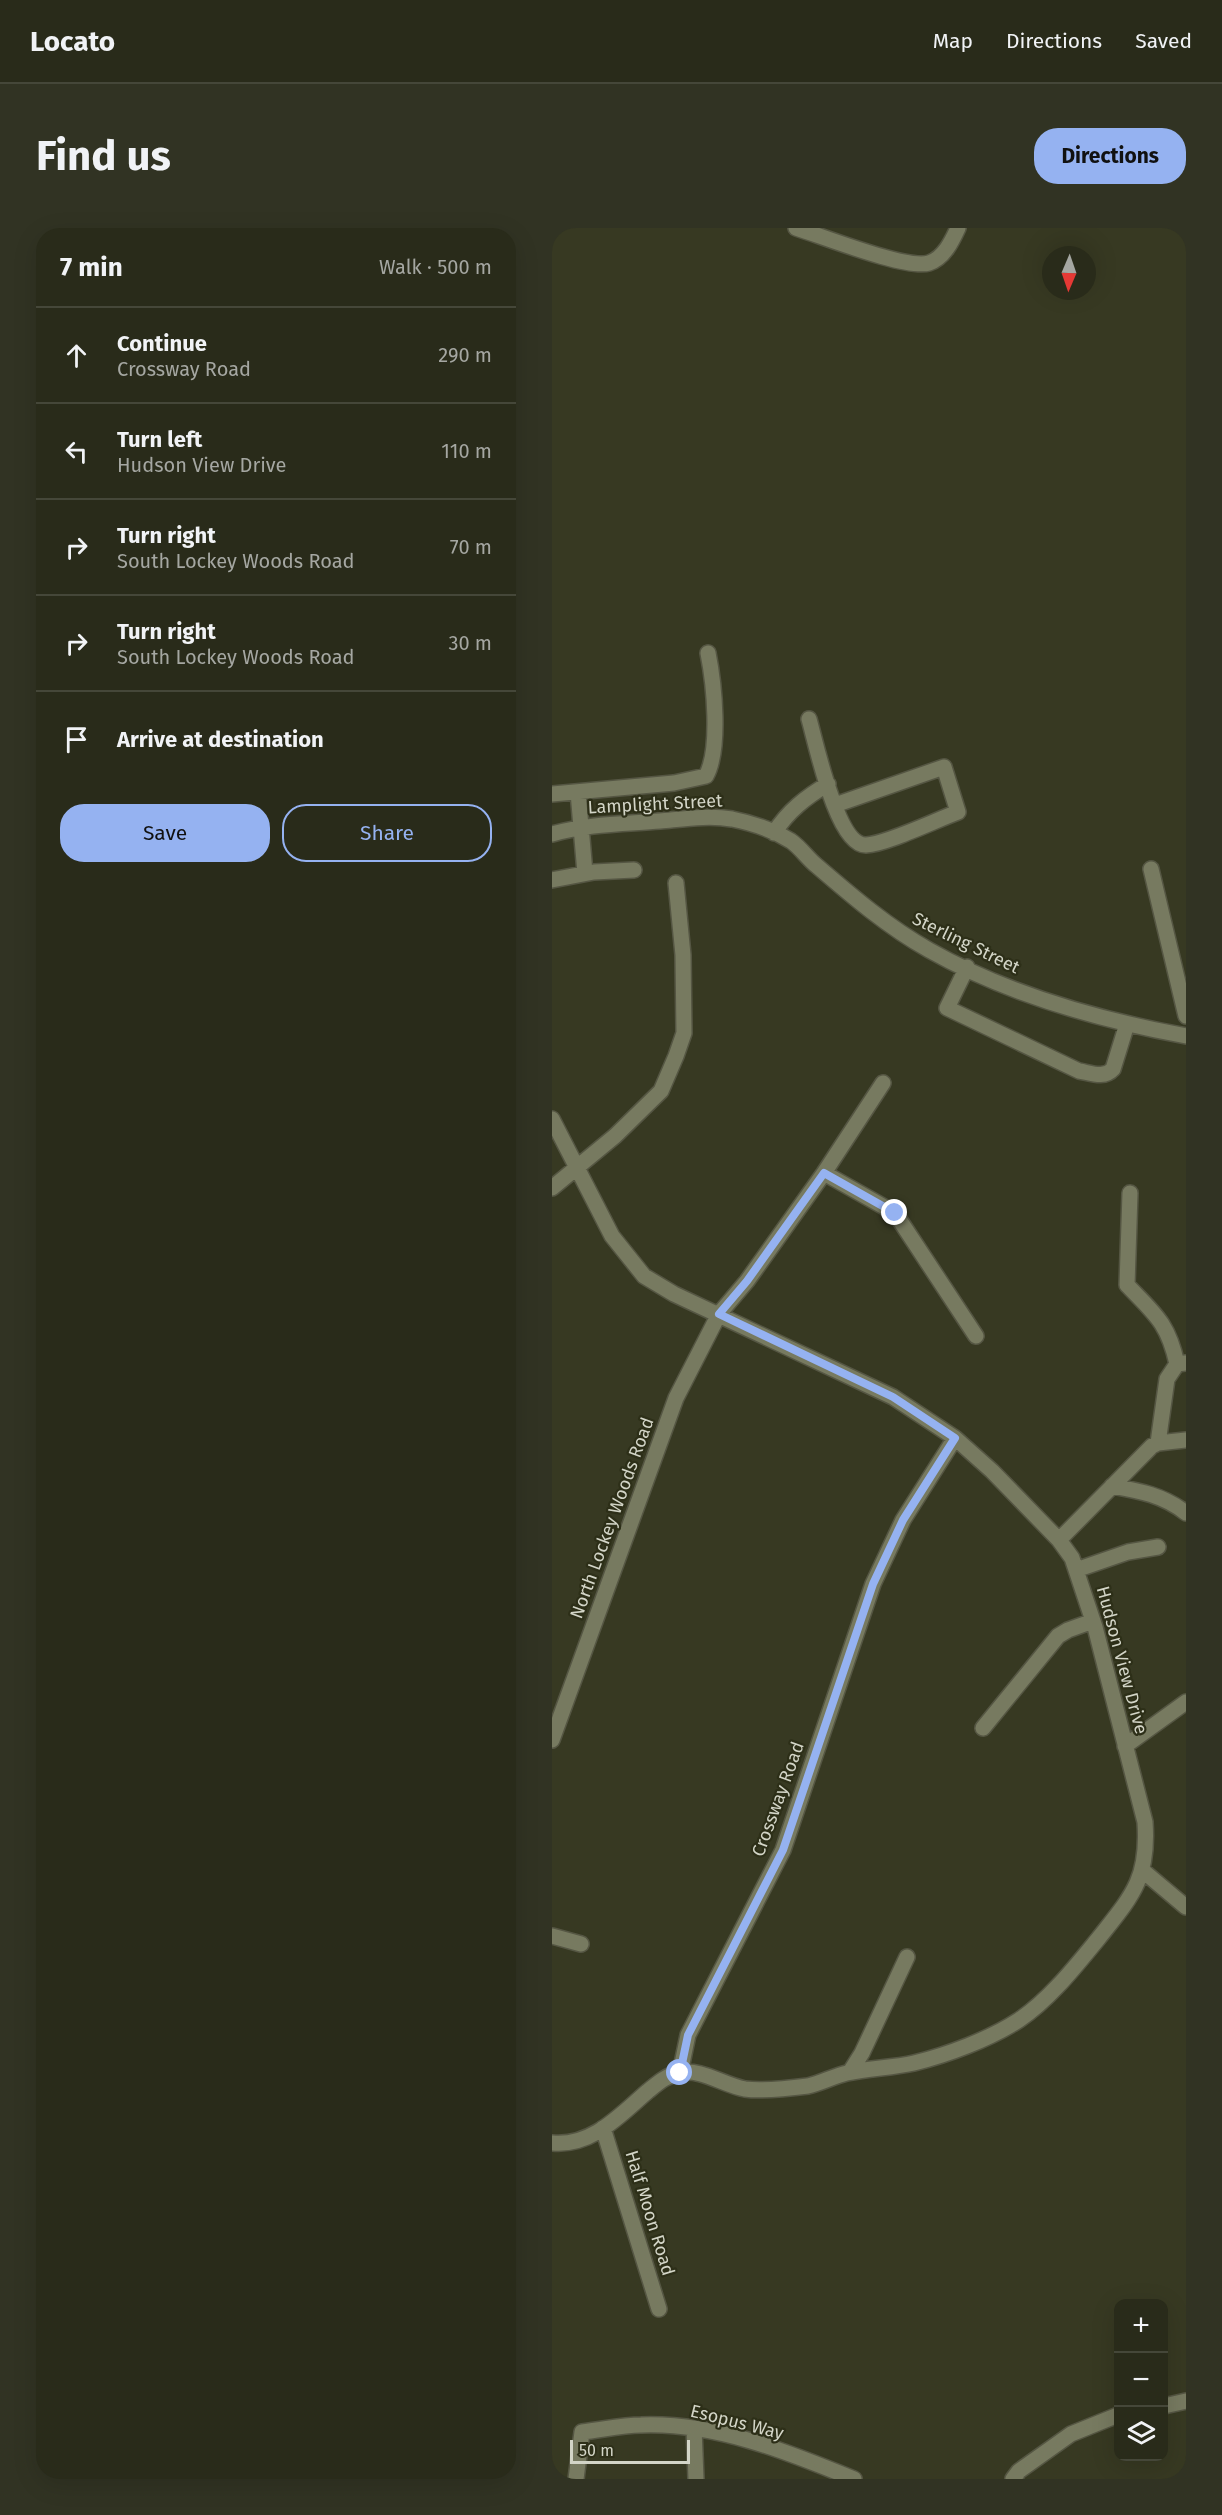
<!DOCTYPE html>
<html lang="en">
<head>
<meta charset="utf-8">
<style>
  body { margin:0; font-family:"Fira Sans",sans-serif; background:#313323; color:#f1f3f6 }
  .controls { position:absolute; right:18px; bottom:18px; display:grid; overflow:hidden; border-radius:12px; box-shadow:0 6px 24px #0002 }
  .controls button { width:54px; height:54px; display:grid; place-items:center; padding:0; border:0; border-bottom:2px solid #454739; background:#292b1a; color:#f1f3f6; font:30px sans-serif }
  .compass { position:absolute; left:490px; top:18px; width:54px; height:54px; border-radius:50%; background:#292b1a; box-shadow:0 6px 24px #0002; rotate:182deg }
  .scale { position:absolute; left:18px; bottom:15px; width:120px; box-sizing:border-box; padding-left:6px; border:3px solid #d3d5c7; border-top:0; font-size:16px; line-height:21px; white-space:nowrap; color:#d3d5c7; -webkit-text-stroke:4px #2d2f18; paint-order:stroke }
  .stop { position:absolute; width:18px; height:18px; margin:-14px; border:4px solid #95b2f1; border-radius:50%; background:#fff }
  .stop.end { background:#95b2f1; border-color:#fff; box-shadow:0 2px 6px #0008 }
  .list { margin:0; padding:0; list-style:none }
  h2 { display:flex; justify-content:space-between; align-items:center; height:78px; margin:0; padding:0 24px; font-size:26px }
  h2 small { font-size:20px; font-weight:400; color:#a5a7a2 }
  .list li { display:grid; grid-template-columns:39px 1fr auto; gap:18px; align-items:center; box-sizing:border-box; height:96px; padding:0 24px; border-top:2px solid #454739 }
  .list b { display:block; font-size:22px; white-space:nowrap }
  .list p { margin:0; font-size:20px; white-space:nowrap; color:#a5a7a2 }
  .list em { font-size:20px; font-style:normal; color:#a5a7a2 }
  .actions { display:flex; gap:12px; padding:18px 24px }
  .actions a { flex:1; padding:14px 0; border:2px solid #95b2f1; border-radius:24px; text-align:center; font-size:21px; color:#95b2f1 }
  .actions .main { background:#95b2f1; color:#111 }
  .icon { flex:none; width:33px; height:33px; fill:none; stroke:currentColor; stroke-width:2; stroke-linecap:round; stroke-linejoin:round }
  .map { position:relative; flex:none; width:634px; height:2251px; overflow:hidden; border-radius:24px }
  header { display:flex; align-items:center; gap:36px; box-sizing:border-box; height:84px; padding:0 30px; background:#292b1a; border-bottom:2px solid #454739 }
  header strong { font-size:28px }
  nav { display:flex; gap:33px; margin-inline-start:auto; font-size:21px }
  .intro { display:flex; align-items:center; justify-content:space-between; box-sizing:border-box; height:144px; padding:0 36px }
  h1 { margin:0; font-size:42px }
  .button { padding:15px 27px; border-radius:24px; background:#95b2f1; color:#111; font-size:21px; font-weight:700 }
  main { display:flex; gap:36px; padding:0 36px }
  aside { flex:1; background:#292b1a; border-radius:24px; box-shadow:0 6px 24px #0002 }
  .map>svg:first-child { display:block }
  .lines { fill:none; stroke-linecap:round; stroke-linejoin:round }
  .minor-casing { stroke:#555643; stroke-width:18 }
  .minor { stroke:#777a60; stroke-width:15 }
  .route { stroke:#95b2f1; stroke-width:8 }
  .labels { text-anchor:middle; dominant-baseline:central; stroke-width:4.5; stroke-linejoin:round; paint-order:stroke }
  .street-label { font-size:18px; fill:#d3d5c7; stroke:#2d2f18 }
</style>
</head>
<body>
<header>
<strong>Locato</strong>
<nav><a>Map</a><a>Directions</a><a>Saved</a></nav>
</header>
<div class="intro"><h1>Find us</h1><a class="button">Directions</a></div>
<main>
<aside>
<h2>7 min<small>Walk · 500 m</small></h2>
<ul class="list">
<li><svg class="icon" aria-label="ahead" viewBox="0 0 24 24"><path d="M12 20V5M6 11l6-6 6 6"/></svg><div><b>Continue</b><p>Crossway Road</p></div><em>290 m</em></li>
<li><svg class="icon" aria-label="left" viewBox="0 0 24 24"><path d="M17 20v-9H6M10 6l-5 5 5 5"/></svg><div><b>Turn left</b><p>Hudson View Drive</p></div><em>110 m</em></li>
<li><svg class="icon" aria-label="right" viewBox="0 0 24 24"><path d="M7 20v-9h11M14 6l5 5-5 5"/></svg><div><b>Turn right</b><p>South Lockey Woods Road</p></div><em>70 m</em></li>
<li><svg class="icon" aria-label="right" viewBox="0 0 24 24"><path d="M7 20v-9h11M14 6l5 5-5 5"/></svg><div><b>Turn right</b><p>South Lockey Woods Road</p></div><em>30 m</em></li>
<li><svg class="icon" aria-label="arrive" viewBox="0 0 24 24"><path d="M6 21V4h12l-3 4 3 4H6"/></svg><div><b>Arrive at destination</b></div></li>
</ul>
<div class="actions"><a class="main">Save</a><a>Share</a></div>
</aside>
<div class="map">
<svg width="634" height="2251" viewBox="0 0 634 2251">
  <rect width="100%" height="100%" fill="#373922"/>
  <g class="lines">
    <g class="minor-casing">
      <path id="minor" d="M244,0C270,8 355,42 377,35C392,30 400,13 406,0
        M257,491C264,515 285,618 314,617C335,616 384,592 406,584L392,539L283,577
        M26,564L33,645
        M0,566L122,555L154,548C169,521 162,455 156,425
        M222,605C236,583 254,569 276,556
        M0,606C35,596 71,596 108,593C131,591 156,587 180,591C200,595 221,602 239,613C249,620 256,631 265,638C301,669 336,699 377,722C453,765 548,792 634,808
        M599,641L634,788
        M0,652L42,644L82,642
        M415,739L395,780L527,843C539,845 552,851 561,841L575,796
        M0,891L60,1008L92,1048L122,1066L341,1169L403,1210L440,1243L507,1312L520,1330L543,1399L593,1594C597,1651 580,1668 546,1711C523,1739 497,1772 467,1792C438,1811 395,1827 362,1835C340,1840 317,1840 295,1845C282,1848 269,1855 256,1858C240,1860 208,1863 193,1861C171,1857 149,1840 127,1845C115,1847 106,1855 96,1863C68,1887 40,1919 0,1915
        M272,945L343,985L424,1108
        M0,960L63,908L109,863L124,828L132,805L131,727L124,655
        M578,965L575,1057C603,1086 616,1095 625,1136
        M633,1135L625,1136L615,1151L606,1215L634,1212
        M560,1258C588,1263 611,1267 634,1285
        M507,1312L600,1218L606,1215
        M524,1342L576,1324L606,1319
        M431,1500L506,1408L516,1402L541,1393
        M0,1512L124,1170L167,1086L195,1053L272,945L331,855
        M573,1518L634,1474
        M590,1642L634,1679
        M0,1708L29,1716
        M298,1844L310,1825L355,1729
        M128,1845L136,1807L231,1622L321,1356L351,1292L403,1210
        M51,1900L107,2081
        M612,2178L634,2173
        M142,2200L144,2251
        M24,2251L30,2204C49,2202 70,2197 89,2197C162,2194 236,2224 302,2251
        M461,2251L467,2243L519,2206L566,2187"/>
    </g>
    <use href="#minor" class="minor"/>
  </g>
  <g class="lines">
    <path class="route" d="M128,1845L136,1807L231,1622L321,1356L351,1292L403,1210L341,1169L167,1086L195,1053L272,945L343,985"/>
  </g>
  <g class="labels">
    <g class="street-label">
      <text transform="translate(103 576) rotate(-3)">Lamplight Street</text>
      <text transform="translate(414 715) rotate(26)">Sterling Street</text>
      <text transform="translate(60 1290) rotate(-70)">North Lockey Woods Road</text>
      <text transform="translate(570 1432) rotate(75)">Hudson View Drive</text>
      <text transform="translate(226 1571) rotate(-70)">Crossway Road</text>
      <text transform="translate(98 1985) rotate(73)">Half Moon Road</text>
      <text transform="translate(185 2194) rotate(14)">Esopus Way</text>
    </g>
  </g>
</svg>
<div class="controls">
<button>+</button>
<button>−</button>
<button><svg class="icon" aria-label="layers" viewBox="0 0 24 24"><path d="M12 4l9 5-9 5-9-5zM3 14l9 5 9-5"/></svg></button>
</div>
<svg class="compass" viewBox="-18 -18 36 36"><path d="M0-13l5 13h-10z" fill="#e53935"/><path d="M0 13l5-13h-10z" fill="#a5a7a2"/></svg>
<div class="scale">50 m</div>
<div class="stop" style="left:128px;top:1845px"></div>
<div class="stop end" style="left:343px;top:985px"></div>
</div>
</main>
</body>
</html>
